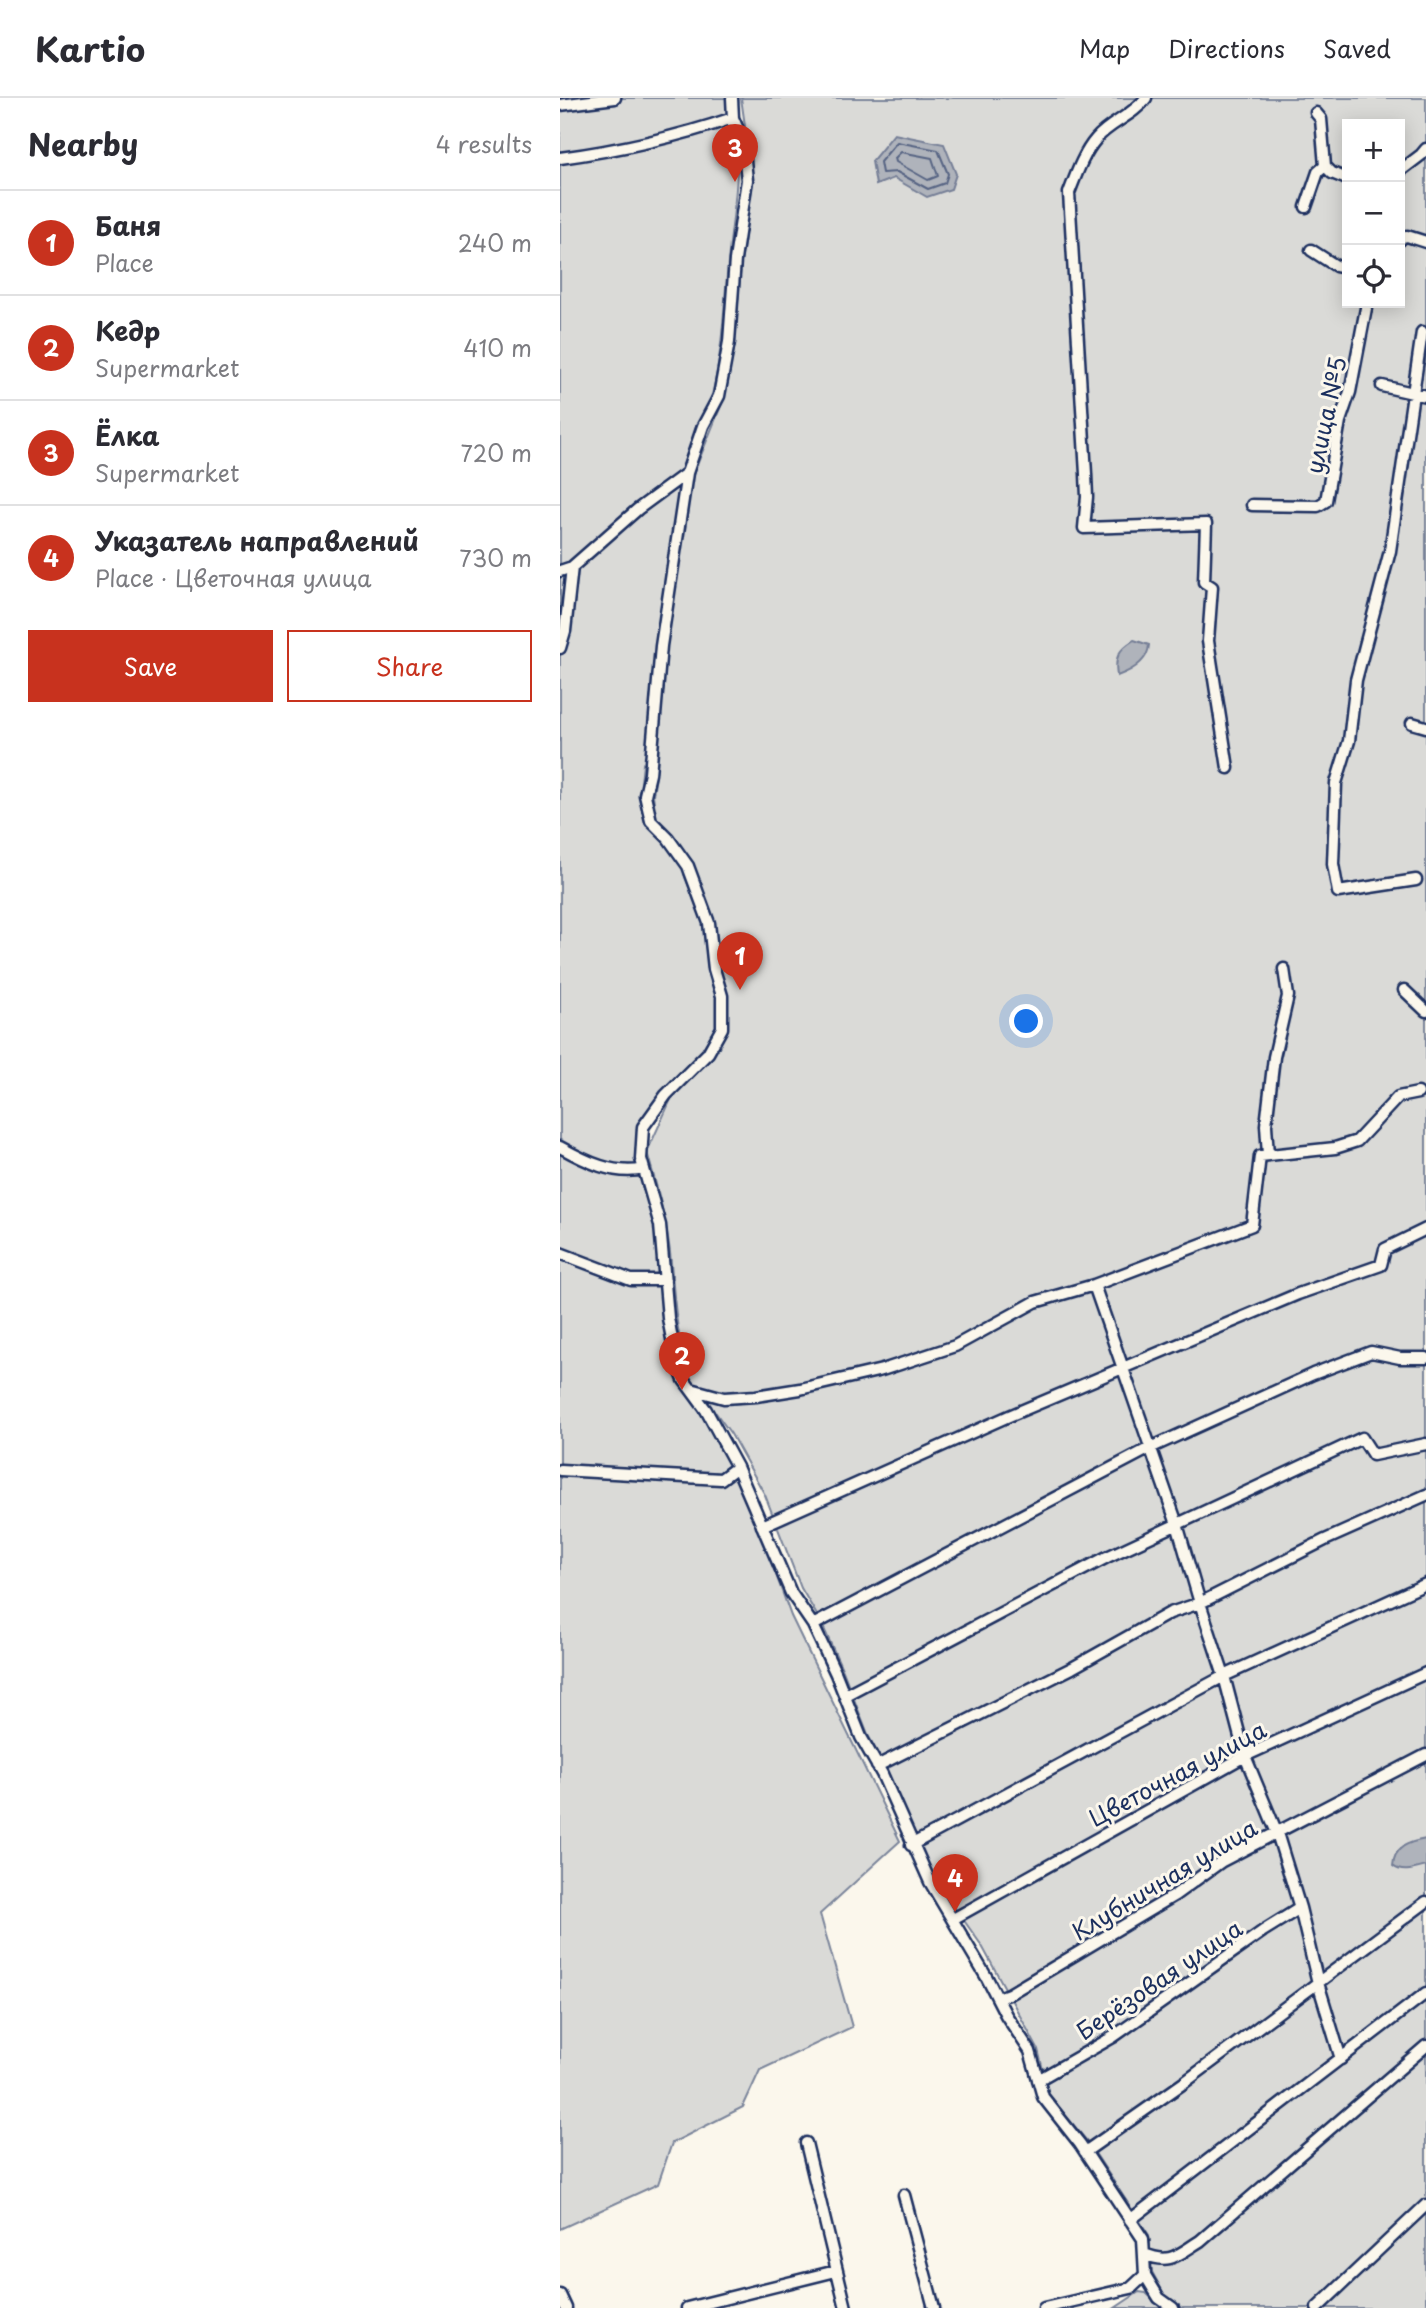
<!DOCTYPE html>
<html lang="en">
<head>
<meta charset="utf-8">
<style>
  body { margin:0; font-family:"Playpen Sans",sans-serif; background:#f2f2f3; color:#2b2b33 }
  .controls { position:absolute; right:21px; top:21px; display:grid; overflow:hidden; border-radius:0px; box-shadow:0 4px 18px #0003 }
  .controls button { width:63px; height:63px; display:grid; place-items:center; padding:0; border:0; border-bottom:2px solid #e1e1e2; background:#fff; color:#2b2b33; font:35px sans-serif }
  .you { position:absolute; left:467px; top:924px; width:24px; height:24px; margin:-18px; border:5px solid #fff; border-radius:50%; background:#1a73e8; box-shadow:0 0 0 10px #1a73e833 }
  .badge { display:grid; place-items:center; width:46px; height:46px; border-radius:50%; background:#c8321e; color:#fff; font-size:23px; font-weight:700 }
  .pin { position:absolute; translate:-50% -58px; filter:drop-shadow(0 2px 4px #0008) }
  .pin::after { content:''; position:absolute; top:37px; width:24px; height:21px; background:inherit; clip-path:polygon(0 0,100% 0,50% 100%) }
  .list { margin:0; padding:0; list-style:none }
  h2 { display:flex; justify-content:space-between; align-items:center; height:91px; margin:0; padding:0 28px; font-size:30px }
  h2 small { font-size:23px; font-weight:400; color:#7c7c81 }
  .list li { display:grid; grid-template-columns:46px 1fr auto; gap:21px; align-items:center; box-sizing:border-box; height:105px; padding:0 28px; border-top:2px solid #e1e1e2 }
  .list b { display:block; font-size:26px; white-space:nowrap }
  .list p { margin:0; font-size:23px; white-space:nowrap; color:#7c7c81 }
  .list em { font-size:23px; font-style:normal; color:#7c7c81 }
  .actions { display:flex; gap:14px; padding:21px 28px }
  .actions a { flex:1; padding:16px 0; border:2px solid #c8321e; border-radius:0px; text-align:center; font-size:24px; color:#c8321e }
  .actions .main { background:#c8321e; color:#fff }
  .icon { flex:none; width:38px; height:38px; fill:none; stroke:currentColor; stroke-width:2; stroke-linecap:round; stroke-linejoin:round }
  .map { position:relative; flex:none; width:866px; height:2210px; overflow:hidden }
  header { display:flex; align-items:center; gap:42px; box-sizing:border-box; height:98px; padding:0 35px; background:#fff; border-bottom:2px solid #e1e1e2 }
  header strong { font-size:33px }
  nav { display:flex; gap:38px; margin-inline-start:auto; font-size:24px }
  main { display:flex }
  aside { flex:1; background:#fff }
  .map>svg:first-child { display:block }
  .green { fill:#dadad7; stroke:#7a849a; stroke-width:2; fill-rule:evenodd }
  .water { fill:#afb3bb; stroke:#747e96; stroke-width:2 }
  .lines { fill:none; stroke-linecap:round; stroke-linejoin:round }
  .shore { stroke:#566483; stroke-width:2 }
  .minor-casing { stroke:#1b2f5e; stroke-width:15 }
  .minor { stroke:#fbf7ec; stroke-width:10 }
  .labels { text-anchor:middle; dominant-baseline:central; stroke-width:6; stroke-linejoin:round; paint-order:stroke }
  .street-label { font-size:23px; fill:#1b2f5e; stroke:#fbf7ec }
</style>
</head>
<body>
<header>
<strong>Kartio</strong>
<nav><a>Map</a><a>Directions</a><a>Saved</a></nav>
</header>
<main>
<aside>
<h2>Nearby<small>4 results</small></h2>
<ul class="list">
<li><span class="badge">1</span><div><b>Баня</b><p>Place</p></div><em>240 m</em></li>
<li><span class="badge">2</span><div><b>Кедр</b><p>Supermarket</p></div><em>410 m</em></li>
<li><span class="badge">3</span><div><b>Ёлка</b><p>Supermarket</p></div><em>720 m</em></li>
<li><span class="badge">4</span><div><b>Указатель направлений</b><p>Place · Цветочная улица</p></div><em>730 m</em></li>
</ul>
<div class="actions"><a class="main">Save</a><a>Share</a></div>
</aside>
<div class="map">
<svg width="866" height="2210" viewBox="0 0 866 2210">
  <rect width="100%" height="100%" fill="#fbf7ec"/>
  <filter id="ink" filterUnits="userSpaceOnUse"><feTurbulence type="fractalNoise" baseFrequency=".0143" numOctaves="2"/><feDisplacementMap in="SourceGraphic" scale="14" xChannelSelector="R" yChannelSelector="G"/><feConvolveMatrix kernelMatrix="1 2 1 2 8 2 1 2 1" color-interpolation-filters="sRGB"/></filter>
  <g filter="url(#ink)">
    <path class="green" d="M0,0H166C187,60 173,104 168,165C164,208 163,250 153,293C145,325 120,355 120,389L137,367L163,303L175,247L181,165L193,83L181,0H866V2210H622L613,2205L607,2210H555L579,2194L586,2195L597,2205L602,2192L592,2174L589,2137L527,2043L489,1997L478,1951L422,1848L364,1766L327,1673L308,1637L283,1573L261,1524L241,1490L205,1397L171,1336L156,1315L147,1319L189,1402L231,1518L340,1743L260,1816L292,1929L200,1972L183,2009L112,2045L98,2086L0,2131ZM787,26H840V205H787ZM83,666L96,678L93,697L96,720L86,727L80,694ZM133,768L154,826L158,870L166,899L165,934L152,958L140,967L128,966L142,952L157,928V898L148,870L143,825L124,776ZM107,988L104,995L112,999L87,1054C96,1086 106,1120 110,1154C114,1194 115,1234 128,1271L121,1280L115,1273L104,1218L93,1105L76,1061L79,1024Z"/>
    <path class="water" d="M334,36L384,46L396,76L391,91L367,99L334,80L316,87L312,63Z
      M574,542L589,547C588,564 571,573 557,578C554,559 559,551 574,542Z
      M866,1741V1768C855,1771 842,1776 833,1768C834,1748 849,1744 866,1741Z"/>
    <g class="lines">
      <path class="shore" d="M337,44L378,52L388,76L385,85L368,91L337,74L322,75L320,64Z
        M341,54L372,60L378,78L368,82L336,64L335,60Z"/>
      <g class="minor-casing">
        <path id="minor" d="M172,0L173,20L183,43L187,82L175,162L169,244L159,298L143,328L127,375L101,548L90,676L85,697L91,723L108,740L128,768L149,825L154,871L162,898V930L148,955L106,997L83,1029L81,1061L100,1127L108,1220L116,1262L124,1282L146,1312L177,1369L231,1495L253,1527L276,1576L301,1639L322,1676L370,1784L427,1880L446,1917L470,1953L483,1999L520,2046L583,2141L585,2177L599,2200L613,2210
          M586,0C573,18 550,24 536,41C523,56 516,77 509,95L526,376L527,399L524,430L646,426L644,484L652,489L648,543L668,670
          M0,7L55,0
          M756,15L761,21L765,68L772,75L787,81
          M0,60C59,52 117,39 173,20
          M840,73L861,57L866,51
          M746,109L758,74L765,68
          M840,142L842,139L847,138L866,144
          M751,152L776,168L787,170
          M822,288L866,298
          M692,407L758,408L766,403L780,323L790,294L807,205
          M0,473L12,469L78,411L127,375
          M0,550L5,533L12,469
          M852,625L866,629
          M856,782L778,794L773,766L776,685L789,643L796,582L830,453L862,234
          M844,892L866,913
          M0,1049C25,1063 54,1078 84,1071
          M708,1057L706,1027L714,959L728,898L724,871
          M0,1155L71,1182H105
          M534,1187L617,1426L640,1505L664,1578L685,1658L717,1735L740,1810L758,1885L781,1961
          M131,1291L164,1300L196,1298L240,1291L322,1272L395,1248L475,1204L534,1187L692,1127L700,1058L775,1050L797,1043L838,999L858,995
          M0,1372L161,1381L177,1369
          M202,1428L449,1318L738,1196L821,1167L825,1151L866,1131
          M253,1527L590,1350L753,1276L811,1254L840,1260H866
          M285,1597L547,1459L802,1340L813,1357L866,1346
          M317,1668L512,1570L610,1515L640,1505L765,1442L866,1397
          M351,1747L664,1578L866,1486
          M393,1821L685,1658L866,1575
          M438,1900L449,1896L615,1797L662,1763L866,1657
          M478,1982L553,1939L703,1833L740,1810
          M246,2045L286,2210
          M525,2054L625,1984L866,1804
          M344,2097L374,2210
          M570,2122L866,1895
          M584,2156C611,2167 617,2157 640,2143L866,1948
          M0,2197L6,2210
          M127,2210L276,2173
          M484,2210L571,2190L585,2177
          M757,2210L866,2107"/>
      </g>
      <use href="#minor" class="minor"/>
    </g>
  </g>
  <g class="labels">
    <g class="street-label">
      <text transform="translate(765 317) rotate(-78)">улица №5</text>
      <text transform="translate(617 1675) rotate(-28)">Цветочная улица</text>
      <text transform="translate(604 1781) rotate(-31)">Клубничная улица</text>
      <text transform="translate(599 1881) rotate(-34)">Берёзовая улица</text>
    </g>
  </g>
</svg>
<div class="controls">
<button>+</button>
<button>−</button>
<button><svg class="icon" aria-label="locate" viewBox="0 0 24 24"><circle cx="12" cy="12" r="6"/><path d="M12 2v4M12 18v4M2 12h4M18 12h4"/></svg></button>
</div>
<div class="you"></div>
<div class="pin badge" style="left:180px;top:892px">1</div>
<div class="pin badge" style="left:122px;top:1292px">2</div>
<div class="pin badge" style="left:175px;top:84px">3</div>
<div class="pin badge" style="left:395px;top:1814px">4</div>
</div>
</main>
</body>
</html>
